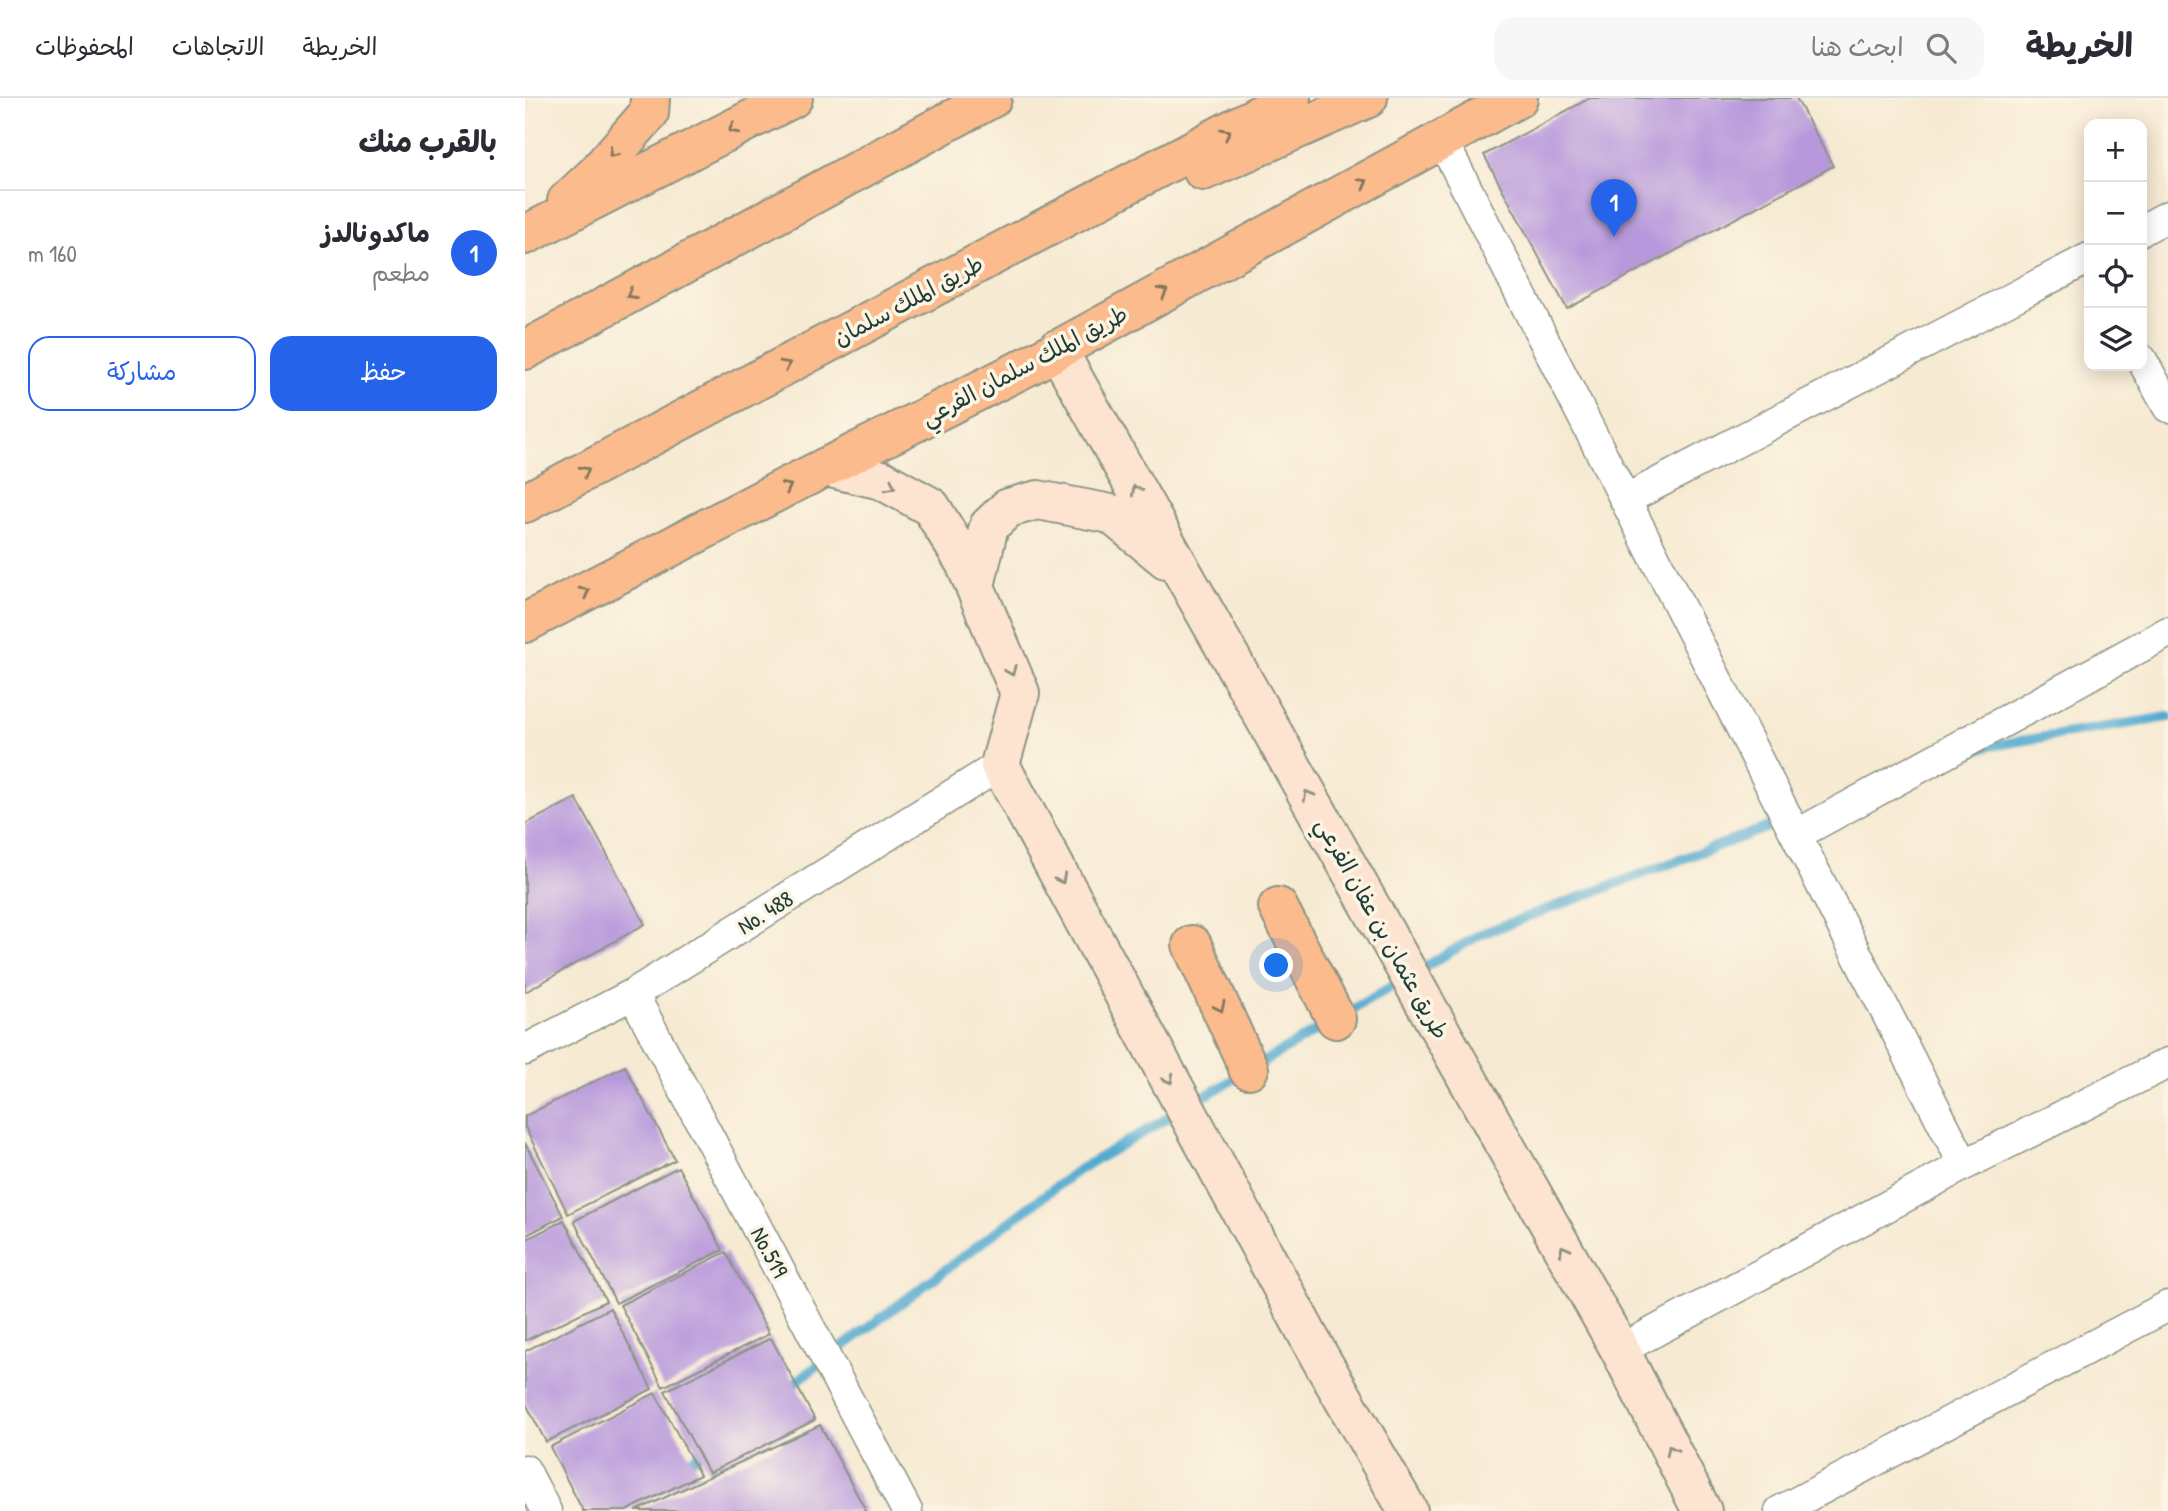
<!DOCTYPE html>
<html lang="ar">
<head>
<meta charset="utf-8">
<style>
  body { margin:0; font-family:"Patrick Hand","Playpen Sans Arabic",sans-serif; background:#f7f7f7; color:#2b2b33; direction:rtl }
  .controls { position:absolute; right:21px; top:21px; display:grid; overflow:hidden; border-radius:14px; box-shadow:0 4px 18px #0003 }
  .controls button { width:63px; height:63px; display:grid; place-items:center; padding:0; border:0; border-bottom:2px solid #e1e1e2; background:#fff; color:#2b2b33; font:35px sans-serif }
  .you { position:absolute; left:752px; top:868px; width:24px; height:24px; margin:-18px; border:5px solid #fff; border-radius:50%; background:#1a73e8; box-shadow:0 0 0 10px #1a73e833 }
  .badge { display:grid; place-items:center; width:46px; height:46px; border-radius:50%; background:#2563eb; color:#fff; font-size:23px; font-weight:700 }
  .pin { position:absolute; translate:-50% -58px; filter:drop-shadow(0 2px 4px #0008) }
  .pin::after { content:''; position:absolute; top:37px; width:24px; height:21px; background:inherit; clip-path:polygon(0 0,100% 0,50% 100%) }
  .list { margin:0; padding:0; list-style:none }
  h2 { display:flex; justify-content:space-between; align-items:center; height:91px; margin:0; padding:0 28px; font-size:30px }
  h2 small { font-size:23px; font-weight:400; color:#7c7c81 }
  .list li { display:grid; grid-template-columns:46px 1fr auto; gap:21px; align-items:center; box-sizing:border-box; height:126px; padding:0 28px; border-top:2px solid #e1e1e2 }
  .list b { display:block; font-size:26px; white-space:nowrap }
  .list p { margin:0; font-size:23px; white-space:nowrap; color:#7c7c81 }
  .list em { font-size:23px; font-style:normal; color:#7c7c81 }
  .actions { display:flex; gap:14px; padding:21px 28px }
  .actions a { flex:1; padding:16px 0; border:2px solid #2563eb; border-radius:21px; text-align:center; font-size:24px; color:#2563eb }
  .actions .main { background:#2563eb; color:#fff }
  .icon { flex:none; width:38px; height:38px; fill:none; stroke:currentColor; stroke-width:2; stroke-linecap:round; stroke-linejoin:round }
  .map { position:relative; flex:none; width:1643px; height:1413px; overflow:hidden; direction:ltr }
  header { display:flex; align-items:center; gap:42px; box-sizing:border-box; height:98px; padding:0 35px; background:#fff; border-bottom:2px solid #e1e1e2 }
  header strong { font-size:33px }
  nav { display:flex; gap:38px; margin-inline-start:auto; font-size:24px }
  .search { width:490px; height:63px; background:#f7f7f7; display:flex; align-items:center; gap:18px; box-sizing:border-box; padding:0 24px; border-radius:21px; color:#7c7c81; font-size:26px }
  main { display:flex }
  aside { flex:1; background:#fff }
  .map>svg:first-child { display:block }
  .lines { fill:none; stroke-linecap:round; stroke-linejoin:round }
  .stream { stroke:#53aad0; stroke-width:10 }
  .building { fill:#b798dc }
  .minor-casing { stroke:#8b9484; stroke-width:33 }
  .secondary-casing { stroke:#8b9484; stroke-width:42 }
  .primary-casing { stroke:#8b9484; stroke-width:42 }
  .trunk-casing { stroke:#8b9484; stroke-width:42 }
  .minor { stroke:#fff; stroke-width:30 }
  .secondary { stroke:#fde4d1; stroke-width:38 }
  .primary { stroke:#fbbb8c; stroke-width:38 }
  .trunk { stroke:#fbbb8c; stroke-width:38 }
  .oneway { stroke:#82765c }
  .oneway2 { stroke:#8e9082 }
  .labels { text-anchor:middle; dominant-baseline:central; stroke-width:7; stroke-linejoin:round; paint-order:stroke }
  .street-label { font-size:23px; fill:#1f3d34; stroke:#fcf5e5 }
</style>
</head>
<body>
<header>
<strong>الخريطة</strong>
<div class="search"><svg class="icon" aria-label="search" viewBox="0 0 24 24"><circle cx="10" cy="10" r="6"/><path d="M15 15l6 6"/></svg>ابحث هنا</div>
<nav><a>الخريطة</a><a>الاتجاهات</a><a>المحفوظات</a></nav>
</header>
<main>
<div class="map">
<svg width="1643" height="1413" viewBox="0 0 1643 1413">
  <rect width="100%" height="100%" fill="#fcf5e5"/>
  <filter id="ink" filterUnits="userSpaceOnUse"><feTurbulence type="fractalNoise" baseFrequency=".0143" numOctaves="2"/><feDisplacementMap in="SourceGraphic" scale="14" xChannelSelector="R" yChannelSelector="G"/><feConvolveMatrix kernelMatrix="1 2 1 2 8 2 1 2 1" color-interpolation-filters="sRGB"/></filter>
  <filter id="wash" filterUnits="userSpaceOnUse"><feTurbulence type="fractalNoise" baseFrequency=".00686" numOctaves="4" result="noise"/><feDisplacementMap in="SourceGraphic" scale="28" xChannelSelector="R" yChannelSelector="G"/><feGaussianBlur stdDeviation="1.57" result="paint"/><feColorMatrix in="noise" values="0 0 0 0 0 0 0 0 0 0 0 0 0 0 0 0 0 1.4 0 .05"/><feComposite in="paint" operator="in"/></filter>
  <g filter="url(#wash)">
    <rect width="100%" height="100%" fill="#f7ead3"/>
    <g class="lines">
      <path class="stream" d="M1455,651L1465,648L1643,619
        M260,1292L552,1073L956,836L1262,722
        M157,1369L186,1347"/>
    </g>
    <g id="blocks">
      <path class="building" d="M1065,0H1271L1308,68L1042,211L959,57Z
        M51,700L120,826L0,894V726Z
        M100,968L150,1062L43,1116L0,1029V1018Z
        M0,1045L38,1118L0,1138Z
        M153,1069L198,1152L91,1205L49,1123Z
        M39,1122L81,1203L0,1243V1142Z
        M201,1154L244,1236L138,1289L95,1207Z
        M85,1210L127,1291L21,1344L0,1304V1253Z
        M246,1240L290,1322L184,1375L140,1293Z
        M130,1295L175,1377L101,1413H58L25,1349Z
        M295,1327L341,1413H111Z"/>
    </g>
  </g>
  <g filter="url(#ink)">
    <use href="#blocks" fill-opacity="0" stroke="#8b9484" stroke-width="2"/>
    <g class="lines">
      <g class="minor-casing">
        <path id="minor" d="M917,42L1439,1067
          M1617,132L1643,118
          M1617,262L1643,309
          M1100,402L1564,160
          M1271,737L1643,534
          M108,896L382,1413
          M0,952L108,896L475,667
          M1095,1252L1439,1067L1643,965
          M0,1372L21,1413
          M1255,1413L1643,1208"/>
      </g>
      <g class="secondary-casing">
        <path id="secondary" d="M532,251L1095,1252L1177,1413
          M301,369L357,382L406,409L440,465L495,595L475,667L793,1256L883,1413
          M450,488L464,428L483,410L513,402L586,416L641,461"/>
      </g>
      <g class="primary-casing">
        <path id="primary" d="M42,103L71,76L124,15L125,0
          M0,137L268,0
          M0,525L261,389L503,268L993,0
          M753,809L811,921
          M667,847L724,971H723"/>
      </g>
      <g class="trunk-casing">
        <path id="trunk" d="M678,73L843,0
          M0,252L467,0
          M0,405L766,0"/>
      </g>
      <use href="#minor" class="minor"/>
      <use href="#secondary" class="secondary"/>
      <use href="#primary" class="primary"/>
      <use href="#trunk" class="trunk"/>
    </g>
    <defs><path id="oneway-chevron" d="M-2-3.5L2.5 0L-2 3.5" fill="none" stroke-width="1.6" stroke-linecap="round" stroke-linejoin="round" transform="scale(1.75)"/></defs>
    <g class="oneway">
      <use href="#oneway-chevron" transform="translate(208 31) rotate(153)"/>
      <use href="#oneway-chevron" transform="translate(701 35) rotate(-28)"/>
      <use href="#oneway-chevron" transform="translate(88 55) rotate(131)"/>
      <use href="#oneway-chevron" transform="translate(838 85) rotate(-29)"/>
      <use href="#oneway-chevron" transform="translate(638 194) rotate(-29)"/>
      <use href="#oneway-chevron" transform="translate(106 196) rotate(152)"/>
      <use href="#oneway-chevron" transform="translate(261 267) rotate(-28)"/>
      <use href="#oneway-chevron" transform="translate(60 373) rotate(-28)"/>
      <use href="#oneway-chevron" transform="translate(262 389) rotate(-27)"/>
      <use href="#oneway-chevron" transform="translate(60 494) rotate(-28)"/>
      <use href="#oneway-chevron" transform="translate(695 909) rotate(65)"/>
    </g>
    <g class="oneway2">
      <use href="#oneway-chevron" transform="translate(366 388) rotate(28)"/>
      <use href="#oneway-chevron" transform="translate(611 392) rotate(-119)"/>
      <use href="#oneway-chevron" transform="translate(486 573) rotate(67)"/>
      <use href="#oneway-chevron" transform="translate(783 697) rotate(-119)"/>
      <use href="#oneway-chevron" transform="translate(536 781) rotate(62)"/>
      <use href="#oneway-chevron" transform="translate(644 981) rotate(62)"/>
      <use href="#oneway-chevron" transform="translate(1039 1152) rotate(-119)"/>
      <use href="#oneway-chevron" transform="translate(1146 1352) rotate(-117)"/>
    </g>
  </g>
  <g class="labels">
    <g class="street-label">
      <text transform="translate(383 202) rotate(-28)">طريق الملك سلمان</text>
      <text transform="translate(499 267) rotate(-28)">طريق الملك سلمان الفرعي</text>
      <text transform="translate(240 814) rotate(-32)">No. 488</text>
      <text transform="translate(858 830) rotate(61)">طريق عثمان بن عفان الفرعي</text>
      <text transform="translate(245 1154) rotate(62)">No.519</text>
    </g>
  </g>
</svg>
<div class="controls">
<button>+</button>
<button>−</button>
<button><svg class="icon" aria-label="locate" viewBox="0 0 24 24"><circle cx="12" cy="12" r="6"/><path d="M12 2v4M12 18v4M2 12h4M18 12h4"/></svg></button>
<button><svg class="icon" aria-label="layers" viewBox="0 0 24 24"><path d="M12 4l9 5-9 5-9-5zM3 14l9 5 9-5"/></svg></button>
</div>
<div class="you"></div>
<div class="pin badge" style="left:1089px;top:139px">1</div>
</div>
<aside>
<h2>بالقرب منك<small></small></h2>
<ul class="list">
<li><span class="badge">1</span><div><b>ماكدونالدز</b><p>مطعم</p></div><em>160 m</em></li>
</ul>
<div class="actions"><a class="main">حفظ</a><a>مشاركة</a></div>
</aside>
</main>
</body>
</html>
